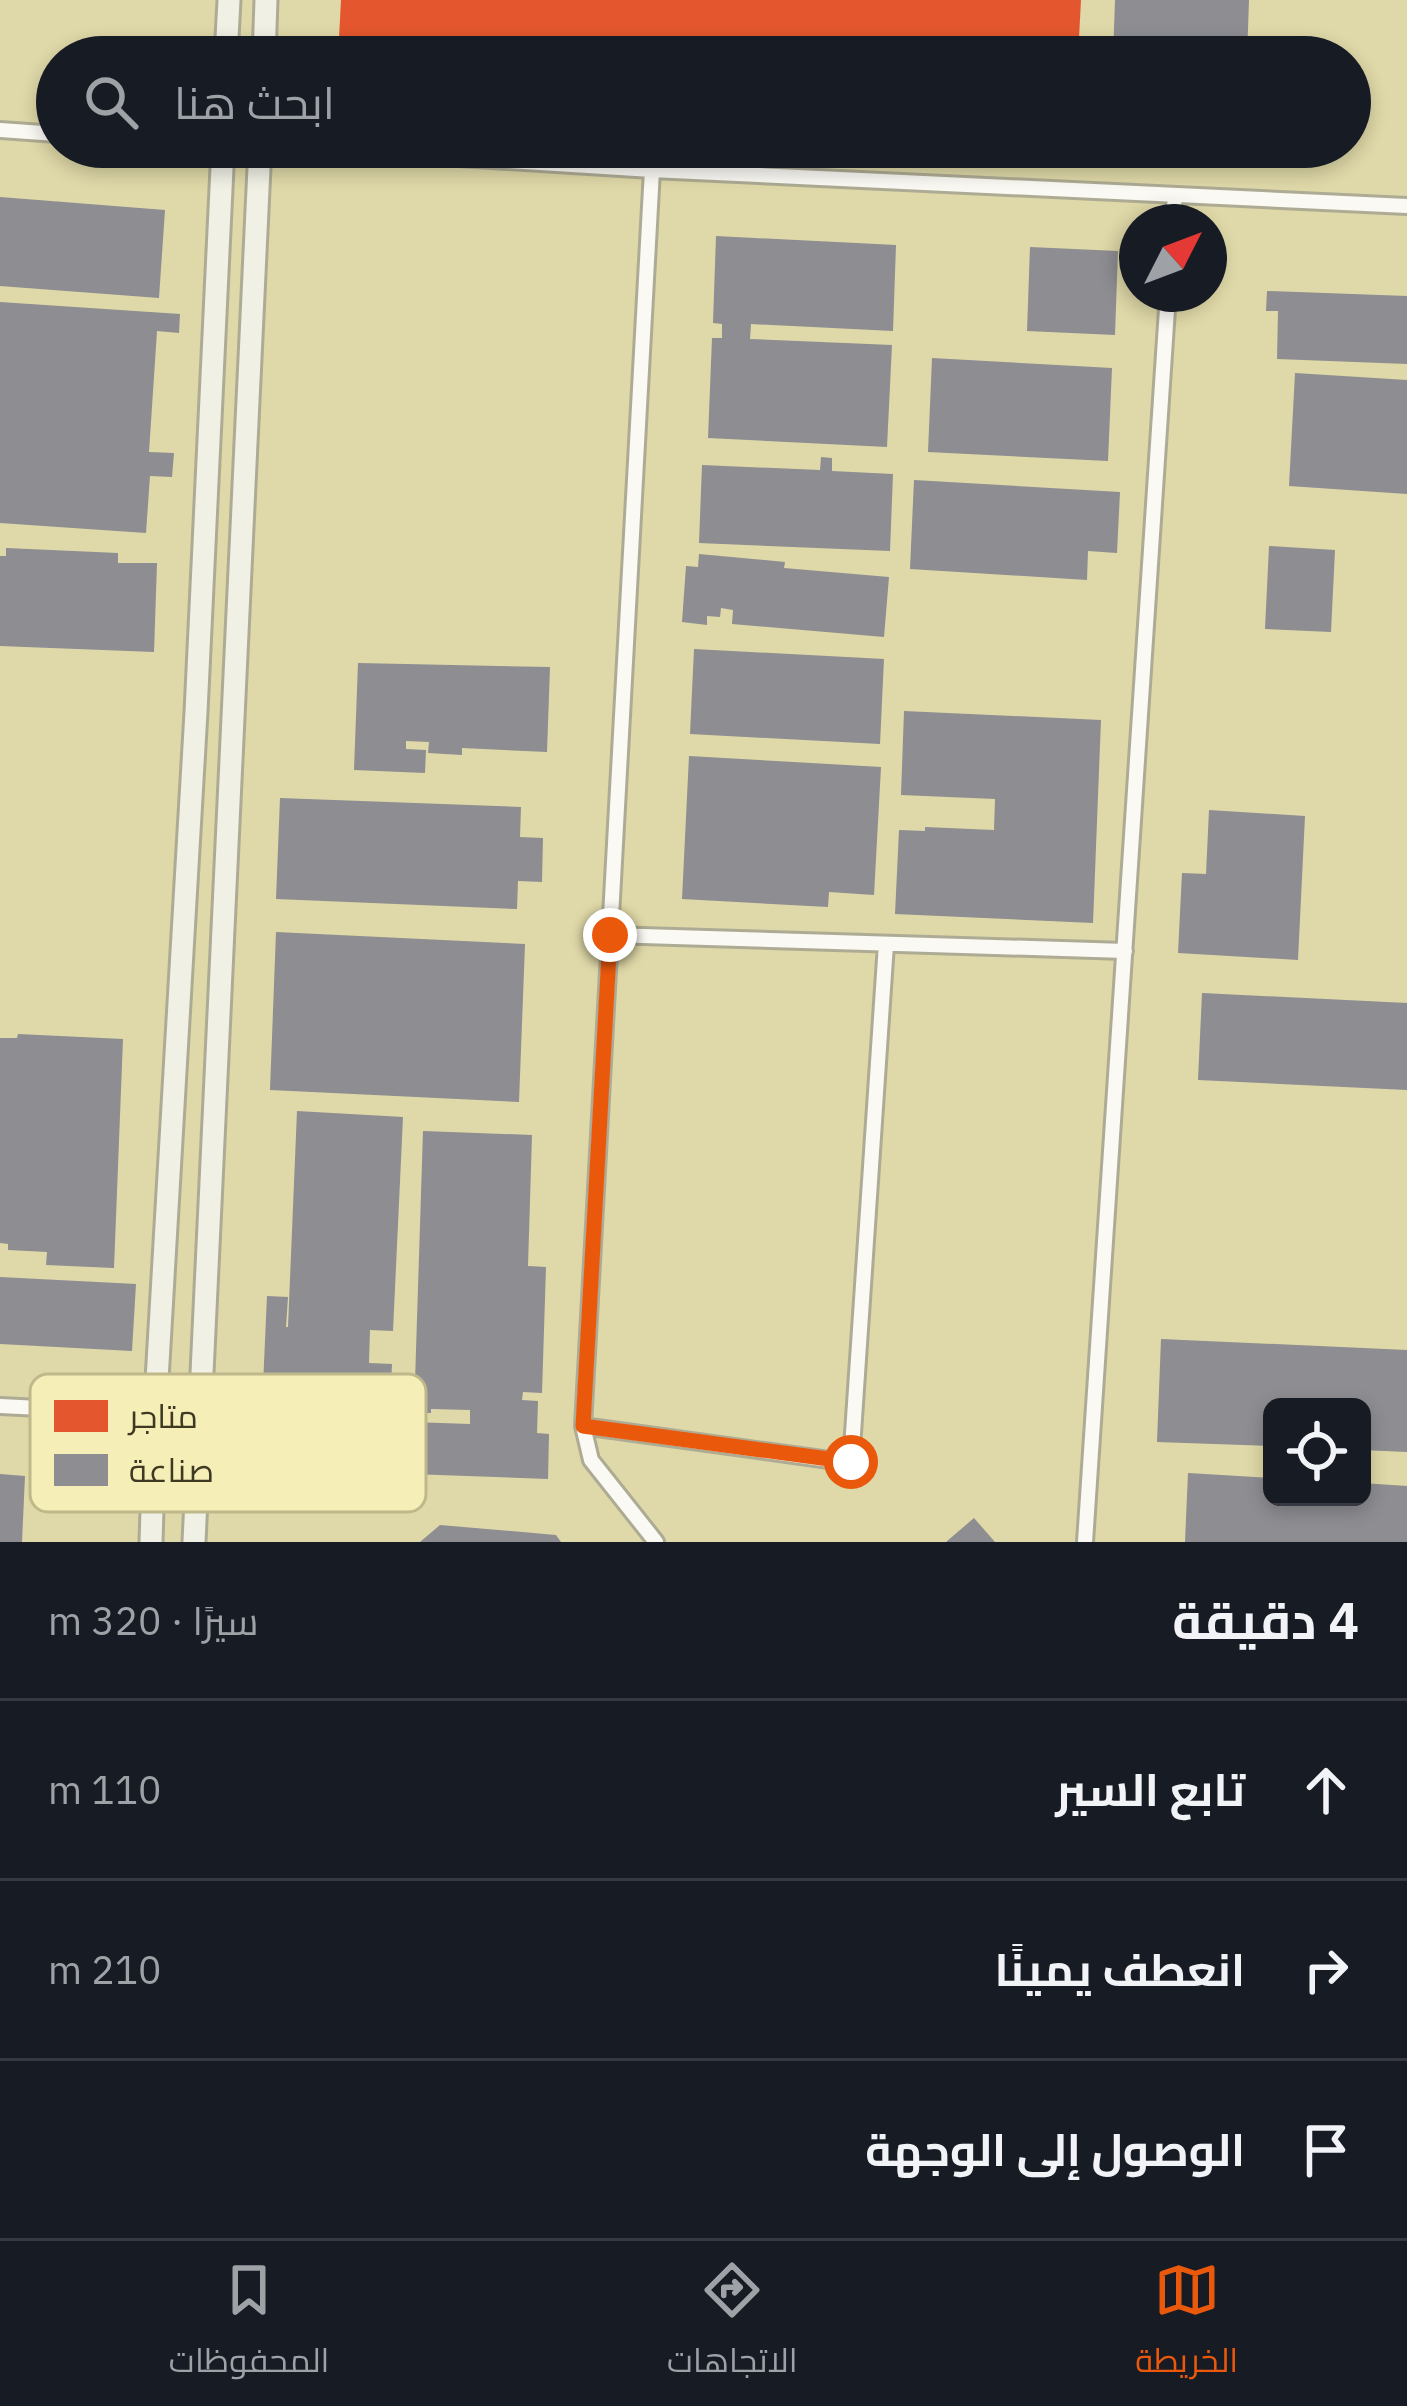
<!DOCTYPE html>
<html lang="ar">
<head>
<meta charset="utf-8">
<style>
  body { margin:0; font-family:"IBM Plex Sans",Cairo,sans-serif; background:#242831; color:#f1f3f6; direction:rtl }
  .controls { position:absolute; right:36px; bottom:36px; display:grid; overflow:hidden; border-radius:18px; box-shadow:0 6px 18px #0003 }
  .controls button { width:108px; height:108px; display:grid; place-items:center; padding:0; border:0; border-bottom:3px solid #363941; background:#171b24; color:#f1f3f6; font:60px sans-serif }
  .compass { position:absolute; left:1119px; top:204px; width:108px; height:108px; border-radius:50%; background:#171b24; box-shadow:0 6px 18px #0003; rotate:48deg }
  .stop { position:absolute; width:36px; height:36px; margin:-27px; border:9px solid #ea580c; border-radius:50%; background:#fff }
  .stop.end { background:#ea580c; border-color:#fff; box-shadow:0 3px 12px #0008 }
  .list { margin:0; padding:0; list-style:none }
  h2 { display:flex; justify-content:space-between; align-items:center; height:156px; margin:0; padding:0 48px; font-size:51px }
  h2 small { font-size:39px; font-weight:400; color:#9ea1a6 }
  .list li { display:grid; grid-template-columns:78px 1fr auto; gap:36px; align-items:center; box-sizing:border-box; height:180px; padding:0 48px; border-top:3px solid #363941 }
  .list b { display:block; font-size:45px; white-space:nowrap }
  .list em { font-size:39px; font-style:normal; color:#9ea1a6 }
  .icon { flex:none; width:66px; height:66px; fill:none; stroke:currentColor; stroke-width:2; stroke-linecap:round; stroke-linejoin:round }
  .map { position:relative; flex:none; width:1407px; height:1542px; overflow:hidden; direction:ltr }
  .search { position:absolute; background:#171b24; box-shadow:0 6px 18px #0003; left:36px; right:36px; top:36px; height:132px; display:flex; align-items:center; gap:30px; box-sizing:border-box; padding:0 42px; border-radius:66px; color:#9ea1a6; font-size:45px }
  .sheet { height:696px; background:#171b24 }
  nav { display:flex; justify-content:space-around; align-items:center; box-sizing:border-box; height:168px; border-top:3px solid #363941; background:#171b24; font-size:33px; color:#9ea1a6 }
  nav a { display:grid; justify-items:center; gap:6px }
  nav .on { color:#ea580c }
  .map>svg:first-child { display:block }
  .built { fill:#dfd8a8; fill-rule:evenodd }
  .shops { fill:#e4572e }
  .industry { fill:#8d8d92 }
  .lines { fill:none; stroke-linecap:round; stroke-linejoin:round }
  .service-casing { stroke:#aeab94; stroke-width:14 }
  .minor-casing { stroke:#aeab94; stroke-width:20 }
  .secondary-casing { stroke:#aeab94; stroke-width:27 }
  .service { stroke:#faf9f4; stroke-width:8 }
  .minor { stroke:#faf9f4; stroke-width:14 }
  .secondary { stroke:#f1f0e5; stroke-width:21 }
  .route { stroke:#ea580c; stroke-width:15 }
  .key { fill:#f6eeb7; stroke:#beb88b; stroke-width:3 }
  .key-label { font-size:33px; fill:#3d3923 }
</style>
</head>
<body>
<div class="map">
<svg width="1407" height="1542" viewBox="0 0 1407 1542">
  <rect width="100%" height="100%" fill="#dbd6b8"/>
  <path class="built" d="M0,0H1407V1542H0ZM57,57H1350V147H57ZM1137,222H1209V294H1137ZM1272,1407H1362V1497H1272Z"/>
  <path class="shops" d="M341,0H1081L1078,57H338Z"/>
  <path class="industry" d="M1115,0H1249L1247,57H1113Z
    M0,197L165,210L159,298L0,286Z
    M716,236L896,245L893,331L751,324L750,339L892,345L887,447L708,438L712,338H722V324L713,323Z
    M1030,247L1118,251L1115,335L1027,331Z
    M1267,291L1407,296V364L1277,359L1278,311H1266Z
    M0,302L180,314L179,333L157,331L149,452L174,453L172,477L150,476L146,533L0,523Z
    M932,358L1112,368L1108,461L928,452Z
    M1295,373L1407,380V494L1289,486Z
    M821,457L832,458V471L893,474L890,551L699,543L702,465L820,470Z
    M914,480L1120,492L1117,553L1088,551L1087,580L910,569Z
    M1269,546L1335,550L1331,632L1265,629Z
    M6,548L118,553V563H157L154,652L0,646V556H6Z
    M699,554L785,562L784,568L889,577L884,637L732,624L733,610L721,608L720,617L707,616V625L682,622L686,566L698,567Z
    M694,649L884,659L880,744L690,734Z
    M358,663L550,667L547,752L462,748V755L428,753L429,742L406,741V749L426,750L425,773L354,770Z
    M904,711L1101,720L1093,923L895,914L899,830L925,831V827L994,830L995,799L901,795Z
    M689,756L881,767L874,895L829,892L828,907L682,899Z
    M280,798L521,807L520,837L543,838L542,882L518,881L517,909L276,899Z
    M1209,810L1305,816L1298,960L1178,953L1182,873L1206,874Z
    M276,932L525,944L519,1102L270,1090Z
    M1202,993L1407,1003V1090L1198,1080Z
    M18,1034L123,1039L114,1268L46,1265L47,1252L8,1250V1244L0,1243V1038H17Z
    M297,1111L403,1117L393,1331L370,1330L369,1363L392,1364L389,1432L362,1431L361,1450L280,1446L281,1431L261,1430L267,1296L288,1297L286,1327H288Z
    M423,1131L532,1135L528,1266L546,1267L542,1393L523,1392L522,1400L538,1401L537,1433L549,1434L548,1479L410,1474L411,1422L470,1424V1410L431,1409V1413H414Z
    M0,1277L136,1284L132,1351L0,1344Z
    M1161,1339L1407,1350V1452L1362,1450V1407H1272V1446L1157,1442Z
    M1188,1473L1272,1478V1497H1362V1483L1407,1486V1542H1185Z
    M0,1474L25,1476L22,1542H0Z
    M974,1518L995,1542H946Z
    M440,1525L556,1535L561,1542H420Z"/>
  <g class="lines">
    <g class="service-casing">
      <path id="service" d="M201,1450L385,1465"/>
    </g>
    <g class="minor-casing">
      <path id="minor" d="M0,130L57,134
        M284,147L652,170L1407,206
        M652,170L583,1426L591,1460L656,1542
        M1173,222L1175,195
        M610,935L1125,951
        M0,1406L200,1416
        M583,1426L851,1463L886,944
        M1085,1542L1168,294"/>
    </g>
    <g class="secondary-casing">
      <path id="secondary" d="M226,57L229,0
        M264,57L266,0
        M151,1542L155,1414L196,712L223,147
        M194,1542L260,147"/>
    </g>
    <use href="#service" class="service"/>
    <use href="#minor" class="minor"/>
    <use href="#secondary" class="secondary"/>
  </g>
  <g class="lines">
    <path class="route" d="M610,935L583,1426L851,1462"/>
  </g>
  <rect x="30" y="1374" width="396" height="138" rx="18" class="key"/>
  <rect x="54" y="1400" width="54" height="32" fill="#e4572e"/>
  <rect x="54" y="1454" width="54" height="32" fill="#8d8d92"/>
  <g class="key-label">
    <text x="129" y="1428">متاجر</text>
    <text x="129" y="1482">صناعة</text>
  </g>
</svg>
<div class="controls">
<button><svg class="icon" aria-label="locate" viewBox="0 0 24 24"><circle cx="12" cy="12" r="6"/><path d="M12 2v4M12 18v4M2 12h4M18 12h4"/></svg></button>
</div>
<svg class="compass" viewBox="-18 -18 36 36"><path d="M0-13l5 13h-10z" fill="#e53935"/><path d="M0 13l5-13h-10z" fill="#9ea1a6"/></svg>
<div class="stop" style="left:851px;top:1462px"></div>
<div class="stop end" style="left:610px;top:935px"></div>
<div class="search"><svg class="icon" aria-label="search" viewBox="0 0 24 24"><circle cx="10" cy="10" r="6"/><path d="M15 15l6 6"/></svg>ابحث هنا</div>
</div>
<section class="sheet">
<h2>4 دقيقة<small>سيرًا · 320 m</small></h2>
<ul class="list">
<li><svg class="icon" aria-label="ahead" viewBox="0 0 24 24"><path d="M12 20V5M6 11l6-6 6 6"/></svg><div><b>تابع السير</b></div><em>110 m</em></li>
<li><svg class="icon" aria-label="right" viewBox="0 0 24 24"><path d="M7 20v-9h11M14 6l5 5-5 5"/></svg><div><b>انعطف يمينًا</b></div><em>210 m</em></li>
<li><svg class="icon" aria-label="arrive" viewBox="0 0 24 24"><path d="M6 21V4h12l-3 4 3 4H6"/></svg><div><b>الوصول إلى الوجهة</b></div></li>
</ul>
</section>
<nav>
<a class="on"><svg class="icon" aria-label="map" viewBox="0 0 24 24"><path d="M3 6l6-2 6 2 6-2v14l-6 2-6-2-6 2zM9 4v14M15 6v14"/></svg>الخريطة</a>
<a><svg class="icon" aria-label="directions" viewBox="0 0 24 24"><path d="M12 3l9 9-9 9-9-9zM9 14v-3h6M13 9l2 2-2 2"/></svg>الاتجاهات</a>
<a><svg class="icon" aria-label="saved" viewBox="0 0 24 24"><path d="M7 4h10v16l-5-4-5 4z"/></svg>المحفوظات</a>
</nav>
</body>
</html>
